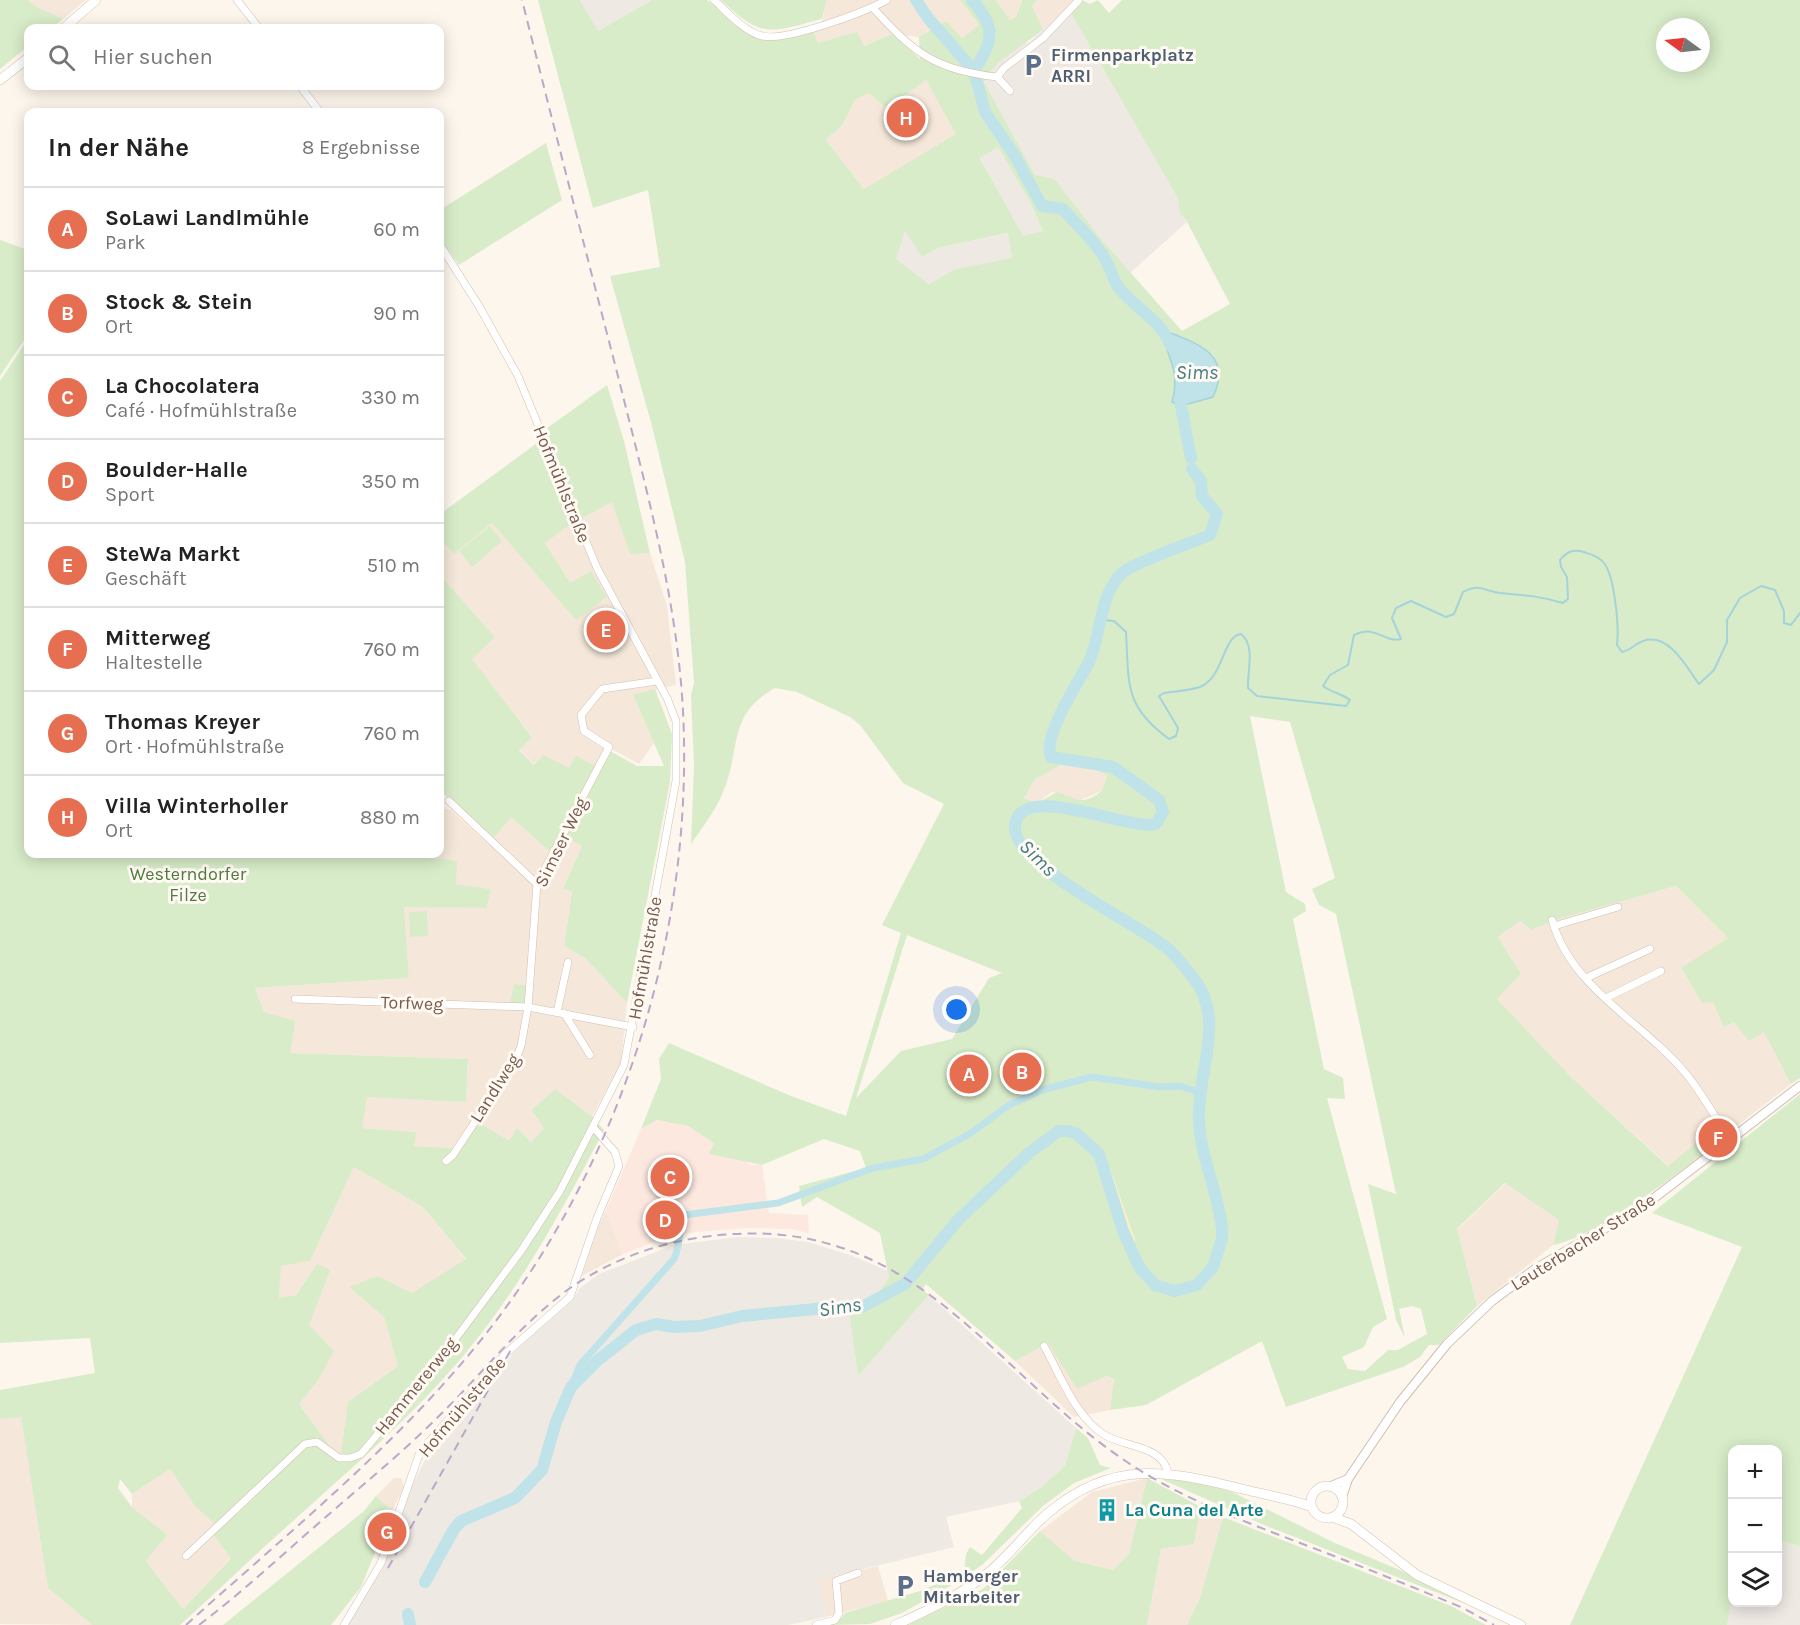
<!DOCTYPE html>
<html lang="de">
<head>
<meta charset="utf-8">
<style>
  body { margin:0; font-family:Karla,sans-serif; background:#f6f6f6; color:#222 }
  .controls { position:absolute; right:18px; bottom:18px; display:grid; overflow:hidden; border-radius:12px; box-shadow:0 3px 15px #0003 }
  .controls button { width:54px; height:54px; display:grid; place-items:center; padding:0; border:0; border-bottom:2px solid #e0e0e0; background:#fff; color:#222; font:30px sans-serif }
  .compass { position:absolute; left:1656px; top:18px; width:54px; height:54px; border-radius:50%; background:#fff; box-shadow:0 3px 15px #0003; rotate:285deg }
  .you { position:absolute; left:957px; top:1010px; width:21px; height:21px; margin:-15px; border:4px solid #fff; border-radius:50%; background:#1a73e8; box-shadow:0 0 0 9px #1a73e833 }
  .badge { display:grid; place-items:center; width:39px; height:39px; border-radius:50%; background:#e76f51; color:#fff; font-size:20px; font-weight:700 }
  .pin { position:absolute; translate:-50% -50%; border:3px solid #fff; box-shadow:0 2px 6px #0006 }
  .list { margin:0; padding:0; list-style:none }
  h2 { display:flex; justify-content:space-between; align-items:center; height:78px; margin:0; padding:0 24px; font-size:26px }
  h2 small { font-size:20px; font-weight:400; color:#767676 }
  .list li { display:grid; grid-template-columns:39px 1fr auto; gap:18px; align-items:center; box-sizing:border-box; height:84px; padding:0 24px; border-top:2px solid #e0e0e0 }
  .list b { display:block; font-size:22px; white-space:nowrap }
  .list p { margin:0; font-size:20px; white-space:nowrap; color:#767676 }
  .list em { font-size:20px; font-style:normal; color:#767676 }
  .icon { flex:none; width:33px; height:33px; fill:none; stroke:currentColor; stroke-width:2; stroke-linecap:round; stroke-linejoin:round }
  .map { position:relative; flex:none; width:1800px; height:1625px; overflow:hidden }
  .search { position:absolute; background:#fff; box-shadow:0 3px 15px #0003; left:24px; top:24px; width:420px; height:66px; display:flex; align-items:center; gap:15px; box-sizing:border-box; padding:0 21px; border-radius:12px; color:#767676; font-size:22px }
  .panel { position:absolute; background:#fff; box-shadow:0 3px 15px #0003; left:24px; top:108px; width:420px; height:750px; border-radius:12px }
  .map>svg:first-child { display:block }
  .residential { fill:#f5e8da }
  .commercial { fill:#fde8e0 }
  .industrial { fill:#efe9e4 }
  .green { fill:#d8ecc9; fill-rule:evenodd }
  .sand { fill:#fcefc7 }
  .water { fill:#bfe3e8; stroke:#a5d3da; stroke-width:1.5 }
  .lines { fill:none; stroke-linecap:round; stroke-linejoin:round }
  .stream { stroke:#a5d3da; stroke-width:2 }
  .canal { stroke:#bfe3e8; stroke-width:7 }
  .river { stroke:#bfe3e8; stroke-width:12 }
  .minor-casing { stroke:#d1beb0; stroke-width:8 }
  .tertiary-casing { stroke:#d1beb0; stroke-width:10 }
  .secondary-casing { stroke:#d6c0b0; stroke-width:10 }
  .minor { stroke:#fff; stroke-width:7 }
  .tertiary { stroke:#fff; stroke-width:8 }
  .secondary { stroke:#fff; stroke-width:9 }
  .rail { stroke:#b9a8c9; stroke-width:2; stroke-dasharray:9 6; stroke-linecap:butt }
  .labels { text-anchor:middle; dominant-baseline:central; stroke-width:6; stroke-linejoin:round; paint-order:stroke }
  .service-label { font-size:18px; font-weight:bold; fill:#4e5e75; stroke:#fffaf3; text-anchor:start }
  .street-label { font-size:18px; fill:#7a5c4d; stroke:#fffaf3 }
  .park-label { font-size:18px; fill:#537a41; stroke:#fffaf3 }
  .culture-label { font-size:18px; font-weight:bold; fill:#0d838f; stroke:#fffaf3; text-anchor:start }
  .water-label { font-size:20px; font-style:italic; fill:#437c86; stroke:#fffaf3 }
</style>
</head>
<body>
<div class="map">
<svg width="1800" height="1625" viewBox="0 0 1800 1625">
  <rect width="100%" height="100%" fill="#fdf6ec"/>
  <path class="residential" d="M28,0H86L63,19L32,5Z
    M827,0H960L979,25L962,38L946,21L919,37L892,34L864,46L818,43L813,30L821,27Z
    M996,0H1022L1016,17L1010,20Z
    M1038,0H1082L1071,13L1043,29L1032,6Z
    M926,80L957,134L864,189L826,140L843,124L855,100L869,93L887,109Z
    M612,501L630,553H650L667,606L676,685L633,695L654,743L639,764L608,747L596,766L569,769L535,765L519,749L532,736L471,659L495,637L440,575V545L443,542L454,554L492,523L524,558L570,584L545,543L568,525Z
    M1063,764L1099,769L1107,774L1102,791L1081,800L1071,799L1061,793L1052,792L1037,803L1024,798L1035,778Z
    M440,808L451,810L488,844L511,817L553,855L564,836L582,846L563,887L572,892L564,946L586,959L627,1003L621,1064L592,1116L555,1089L531,1110L544,1128L531,1142L517,1128L509,1141L456,1148L413,1146L416,1132L361,1128L367,1096L466,1102L468,1059L289,1053L264,1012L255,988L409,978L404,906L487,908L491,889L456,884L436,858V854H440Z
    M1676,886L1729,938L1681,969L1702,1002H1713L1734,1022L1764,1031L1791,1084L1723,1137L1715,1129L1669,1166L1571,1077L1497,999L1521,974L1498,937L1522,921L1531,930L1562,918Z
    M354,1167L423,1207L466,1260L412,1293L378,1276L350,1288L384,1317L398,1366L348,1402L340,1460L299,1404L317,1382L309,1325L317,1264L296,1295L279,1299L280,1266L310,1261Z
    M1506,1183L1559,1220L1553,1245L1477,1306L1457,1230Z
    M606,1210L623,1254L582,1276L598,1226Z
    M1048,1342L1077,1388L1106,1376L1114,1381L1110,1410L1074,1417L1015,1361Z
    M21,1416L48,1588L92,1625L0,1624V1419Z
    M170,1469L194,1505L218,1526L211,1532L231,1557L183,1609L146,1561L166,1535L132,1507V1494Z
    M394,1478H401L404,1487L392,1511L376,1496Z
    M1147,1478L1129,1554L1113,1570L1075,1561L1040,1531L1092,1492Z
    M1201,1507L1223,1517L1200,1598L1187,1625H1147L1161,1549L1194,1544Z
    M878,1566L888,1601L826,1617L817,1580Z"/>
  <path class="commercial" d="M657,1120L688,1126L751,1165H762L769,1213L808,1215L809,1233L790,1229L747,1228L695,1232L659,1240L623,1254L606,1210L641,1129Z"/>
  <path class="industrial" d="M580,0H652L598,31Z
    M1071,13L1179,198L1180,214L1187,222L1130,273L1102,240L1035,175L984,82L991,69L1019,45L1030,42L1043,29Z
    M998,147L1030,202L1043,231L1023,237L980,157Z
    M905,231L923,257L941,247L1009,233L1012,259L955,269L929,284L895,259Z
    M737,1237L776,1238L808,1242L853,1256L888,1271L889,1278L878,1293L849,1313L858,1375L929,1295L1076,1428L1065,1466L1039,1489L1019,1501L946,1517L954,1547L818,1580L826,1617L788,1625H348L385,1564L408,1493L428,1454L517,1349L572,1301L580,1288L599,1274L674,1245Z
    M1778,1540L1800,1546V1625H1727L1732,1599V1602H1778Z"/>
  <path class="green" d="M0,0H28L33,5L63,19L51,28H28V46L0,69Z
    M538,0H580L598,31L652,0H707C752,38 752,50 813,30L818,43L857,32L864,46L892,34L920,59L919,37L946,21L962,38L979,25L960,0H996L1010,20L1016,17L1022,0H1038L1032,6L1043,29C1023,48 997,56 984,82L1035,175L1054,179L1102,240L1182,331L1230,304L1186,220L1180,214L1178,198L1071,13L1082,0L1090,4L1098,0L1109,13L1122,0H1800V1078L1791,1084L1764,1032L1749,1041L1734,1022L1724,1027L1713,1002L1702,1003L1681,968L1728,938L1676,886L1562,918L1531,930L1521,921L1498,937L1521,974L1497,999L1571,1077L1668,1166L1715,1128L1718,1132L1712,1137L1717,1143C1681,1171 1595,1238 1553,1245L1559,1220L1505,1183L1457,1229L1477,1306L1439,1345H1429L1420,1357L1403,1367L1286,1407L1262,1341L1146,1405L1110,1410L1114,1380L1106,1376L1077,1389L1048,1343L1015,1361L926,1284L922,1289L929,1295L858,1376L849,1313L878,1293L889,1278L880,1233L817,1197L802,1207L799,1186L866,1168L860,1151L824,1139L762,1165L709,1154L714,1143L688,1126L657,1120L641,1129L661,1079L659,1059L669,1043L791,1096L846,1116L901,933L882,925L944,804L903,783L860,725L850,717L797,692L775,688C726,715 742,748 723,792C716,810 702,828 691,844L694,766L691,695L694,683L685,562L652,426L610,276L660,267L648,190L593,208ZM1665,27H1701V63H1665ZM926,80L956,134L864,189L826,140L843,124L855,100L869,93L887,109ZM998,147L1030,202L1043,231L1023,236L980,158ZM905,231L922,257L941,247L1008,233L1012,258L955,269L929,284L896,259ZM1163,339L1192,342L1214,356L1172,402C1179,378 1172,362 1163,339ZM1250,716L1290,722L1335,878L1312,889L1319,905L1336,914L1396,1194L1368,1184L1396,1320L1405,1338L1399,1309L1412,1306L1421,1309L1427,1334L1398,1350H1388L1365,1371L1348,1369L1342,1357L1364,1347L1373,1327L1387,1319L1327,1098L1345,1099L1343,1078L1324,1069L1293,919L1306,911L1305,904L1286,892ZM1063,764L1098,769L1100,772L1107,775L1102,791C1080,807 1077,798 1057,792L1037,803L1024,798L1035,779ZM907,935L1002,973L989,978L952,1039L901,1051L856,1098ZM1110,1169L1135,1240V1249C1125,1237 1104,1182 1110,1169Z
    M721,0H827L822,19C770,32 763,40 721,0Z
    M546,143L562,200L459,265L440,239V210Z
    M0,240L28,250V334L0,376Z
    M28,339V854H436L437,858L457,861L456,884L491,889L487,908L404,907L409,978L255,988L264,1012L295,1021L290,1053L468,1059L466,1102L367,1097L362,1128L416,1132L414,1146L455,1148L474,1120L509,1141L517,1128L531,1142L544,1128L531,1110L555,1089L592,1116L604,1130C564,1207 523,1283 468,1350C413,1417 347,1472 283,1530C248,1561 215,1594 180,1625H92L48,1588L21,1417L0,1419V1390L95,1373L90,1338L0,1343V381ZM354,1167L423,1207L466,1259L412,1293L378,1276L349,1287L384,1317L398,1366L348,1402L340,1460L299,1404L317,1382L334,1351L309,1325L330,1270L317,1264L296,1295L279,1298L281,1266L310,1261ZM519,1248L524,1254L477,1315L472,1313ZM170,1469L194,1505L217,1526L211,1532L231,1558L183,1609L146,1561L167,1535L132,1507L118,1488L120,1479L132,1494Z
    M607,385L624,441L650,553L630,554L612,502L578,520L546,429Z
    M540,441L572,523L545,543L570,583L591,571L607,597L576,620L492,523L454,554L443,542L440,545V514Z
    M490,526L502,541L472,567L459,551Z
    M440,575L495,637L472,659L532,737L519,750L534,765L543,755L569,768L576,756L596,766L550,852L511,817L492,840L440,790Z
    M655,689L672,734L670,782L627,1003L586,959L564,946L572,892L563,888L582,846L564,836L610,751L637,766H664L633,695Z
    M427,911L428,936L410,937L409,912Z
    M514,984L528,986L525,1004H510Z
    M1800,1094V1546L1778,1540V1450H1732V1599L1727,1625H1570L1742,1247L1652,1213Z
    M1076,1428L1088,1438L1100,1465L1111,1468L1074,1483L1043,1506L982,1565L959,1581L902,1613L870,1624L830,1625L838,1622L845,1613L920,1591L964,1572L966,1554L970,1547L982,1555L1022,1508L1019,1501L1039,1489L1065,1466Z
    M1147,1478L1201,1507L1194,1544L1161,1549L1147,1625H908L983,1589L1040,1531L1075,1561L1113,1570L1129,1554Z
    M1159,1478H1182L1232,1492L1335,1543L1402,1571L1466,1604L1264,1525Z
    M376,1496L392,1511L361,1587L331,1625H223L364,1511Z
    M1223,1517L1451,1606L1486,1625H1187L1200,1598Z"/>
  <path class="sand" d="M1110,1169L1135,1240V1249C1126,1236 1104,1182 1110,1169Z"/>
  <path class="water" d="M1166,331C1199,344 1233,355 1213,397L1181,406L1172,402C1179,378 1172,362 1163,339Z"/>
  <g class="lines">
    <path class="stream" d="M1102,620L1114,621L1126,632C1129,685 1124,706 1169,739L1176,736L1178,728L1159,696L1164,693C1176,691 1191,691 1202,686C1224,675 1223,636 1241,634C1256,646 1247,670 1248,688L1257,696L1346,706L1350,700C1341,693 1332,693 1323,686L1330,675L1348,665L1354,635C1375,624 1384,643 1401,639L1392,618L1396,608L1411,601L1446,617L1454,614L1463,592C1481,583 1483,591 1500,593C1522,595 1541,596 1563,603L1568,599L1567,577L1561,567L1560,560C1567,551 1574,549 1584,552C1590,554 1597,556 1601,560C1615,570 1619,628 1617,645L1622,652C1632,650 1634,644 1643,641C1669,632 1687,668 1699,684L1714,670L1727,642V620L1740,598L1761,586L1775,590L1784,611V623L1791,625L1800,613"/>
    <path class="canal" d="M571,1387L580,1365L674,1259C681,1244 678,1230 684,1215L778,1203L873,1168L923,1159L971,1133L1009,1105L1042,1090L1092,1077L1160,1087L1180,1086L1201,1093"/>
    <path class="river" d="M916,0L928,18L974,71
      M972,0C997,29 993,40 974,71L985,112L1015,156L1042,206L1063,209C1077,225 1095,241 1105,259C1111,269 1112,278 1119,288C1136,309 1161,320 1171,346
      M1182,391L1181,406L1191,458
      M425,1582L454,1529L461,1521L515,1498L542,1470L556,1422L571,1387L598,1360L636,1330L656,1324L674,1327L700,1326L742,1316L826,1308L862,1307L905,1284L958,1220L1030,1152L1059,1131H1069L1077,1134L1099,1154L1123,1231L1139,1267L1155,1285L1175,1291L1197,1285L1213,1267L1222,1239V1230C1219,1193 1200,1157 1199,1119C1197,1071 1228,1018 1191,975C1184,966 1175,955 1167,948C1138,924 1011,864 1015,826C1020,779 1130,832 1156,824L1163,812L1159,800L1113,767L1051,757C1042,736 1079,682 1089,662C1102,633 1099,595 1122,573C1133,563 1193,542 1210,535L1217,514L1202,496L1201,481L1192,469
      M408,1614L410,1625"/>
    <g class="minor-casing">
      <path id="minor" d="M237,0L259,28
        M714,0C727,12 745,32 762,36C785,42 865,12 887,0
        M873,8C914,53 935,70 997,77L1010,91
        M997,77L1004,68L1043,38L1079,0
        M300,86L320,112
        M449,801L537,884
        M1552,920C1571,989 1645,1023 1687,1075C1703,1095 1717,1119 1730,1141
        M1554,926L1618,907
        M1586,978L1650,949
        M1606,998L1661,971
        M295,999L528,1007L521,1046L515,1061L453,1155L446,1161
        M557,1012L568,962
        M564,1013L590,1055
        M633,1027L528,1007L537,884L609,747L584,731L581,715L602,689L657,681
        M1044,1346C1060,1374 1075,1416 1103,1434C1124,1448 1162,1444 1168,1473
        M186,1556L305,1444L317,1442L339,1458H350L361,1454L442,1357L521,1251L560,1191L624,1065L676,781V721L667,698L597,568L518,376L479,306L440,245
        M344,1625L381,1563L420,1452L504,1355L570,1297L597,1218L619,1166L615,1152L593,1127
        M816,1625L835,1620L839,1613L836,1581L858,1573"/>
    </g>
    <g class="tertiary-casing">
      <path id="tertiary" d="M1331,1486L1348,1479
        M1342,1497L1348,1479L1400,1402L1447,1344L1492,1301L1535,1269L1645,1205L1800,1086"/>
    </g>
    <g class="secondary-casing">
      <path id="secondary" d="M64,28L96,0
        M0,80L28,58
        M1311 1502a16 16 0 1 1 32 0a16 16 0 1 1-32 0Z
        M1332,1517L1351,1524L1417,1575L1521,1625
        M895,1625C925,1612 957,1597 983,1577C1007,1559 1025,1533 1048,1513C1112,1459 1167,1470 1242,1489C1266,1495 1289,1498 1312,1507"/>
    </g>
    <use href="#minor" class="minor"/>
    <use href="#tertiary" class="tertiary"/>
    <use href="#secondary" class="secondary"/>
    <path class="rail" d="M388,1568L513,1346
      M186,1625C291,1530 405,1439 492,1326C625,1153 694,929 683,711C677,598 646,489 619,380C586,253 554,127 522,0
      M199,1625C241,1593 280,1557 320,1522C360,1487 402,1453 439,1416C484,1372 524,1319 576,1284C624,1253 677,1237 734,1234C926,1223 998,1383 1141,1471C1193,1503 1251,1524 1308,1546C1360,1566 1411,1586 1463,1608L1494,1625"/>
  </g>
  <defs>
    <g id="parking-bare" transform="scale(1.8)"><path d="M-3.5-5.5H1a3.5 3.5 0 0 1 0 7H-1V5.5H-3.5ZM-1-3.4V-.6H.8a1.4 1.4 0 0 0 0-2.8Z" fill="#5c6f8a" stroke="#fffaf3" stroke-width="2.5" paint-order="stroke"/></g>
    <g id="building-bare" transform="scale(1.8)"><path d="M-4-6H4V6H1V3H-1V6H-4ZM-2.5-4.3h1.7v1.8h-1.7ZM.8-4.3h1.7v1.8H.8ZM-2.5-1h1.7V.8h-1.7ZM.8-1h1.7V.8H.8Z" fill="#0f9aa8" stroke="#fffaf3" stroke-width="2.5" paint-order="stroke"/></g>
  </defs>
  <g fill-rule="evenodd">
    <use href="#parking-bare" x="1033" y="65"/>
    <use href="#building-bare" x="1107" y="1510"/>
    <use href="#parking-bare" x="905" y="1586"/>
  </g>
  <g class="labels">
    <g class="service-label">
      <text x="1051" y="55">Firmenparkplatz<tspan x="1051" dy="21">ARRI</tspan></text>
      <text x="923" y="1576">Hamberger<tspan x="923" dy="21">Mitarbeiter</tspan></text>
    </g>
    <g class="street-label">
      <text transform="translate(562 484) rotate(68)">Hofmühlstraße</text>
      <text transform="translate(561 842) rotate(-64)">Simser Weg</text>
      <text transform="translate(645 958) rotate(-80)">Hofmühlstraße</text>
      <text transform="translate(412 1003) rotate(2)">Torfweg</text>
      <text transform="translate(495 1088) rotate(-58)">Landlweg</text>
      <text transform="translate(1583 1242) rotate(-32)">Lauterbacher Straße</text>
      <text transform="translate(416 1386) rotate(-51)">Hammererweg</text>
      <text transform="translate(462 1407) rotate(-50)">Hofmühlstraße</text>
    </g>
    <g class="park-label">
      <text x="188" y="874">Westerndorfer<tspan x="188" dy="21">Filze</tspan></text>
    </g>
    <g class="culture-label">
      <text x="1125" y="1510">La Cuna del Arte</text>
    </g>
    <g class="water-label">
      <text x="1197" y="372">Sims</text>
      <text transform="translate(1038 858) rotate(45)">Sims</text>
      <text transform="translate(840 1307) rotate(-8)">Sims</text>
    </g>
  </g>
</svg>
<div class="controls">
<button>+</button>
<button>−</button>
<button><svg class="icon" aria-label="layers" viewBox="0 0 24 24"><path d="M12 4l9 5-9 5-9-5zM3 14l9 5 9-5"/></svg></button>
</div>
<svg class="compass" viewBox="-18 -18 36 36"><path d="M0-13l5 13h-10z" fill="#e53935"/><path d="M0 13l5-13h-10z" fill="#767676"/></svg>
<div class="you"></div>
<div class="pin badge" style="left:969px;top:1074px">A</div>
<div class="pin badge" style="left:1022px;top:1072px">B</div>
<div class="pin badge" style="left:670px;top:1177px">C</div>
<div class="pin badge" style="left:665px;top:1220px">D</div>
<div class="pin badge" style="left:606px;top:630px">E</div>
<div class="pin badge" style="left:1718px;top:1138px">F</div>
<div class="pin badge" style="left:387px;top:1532px">G</div>
<div class="pin badge" style="left:906px;top:118px">H</div>
<div class="search"><svg class="icon" aria-label="search" viewBox="0 0 24 24"><circle cx="10" cy="10" r="6"/><path d="M15 15l6 6"/></svg>Hier suchen</div>
<section class="panel">
<h2>In der Nähe<small>8 Ergebnisse</small></h2>
<ul class="list">
<li><span class="badge">A</span><div><b>SoLawi Landlmühle</b><p>Park</p></div><em>60 m</em></li>
<li><span class="badge">B</span><div><b>Stock &amp; Stein</b><p>Ort</p></div><em>90 m</em></li>
<li><span class="badge">C</span><div><b>La Chocolatera</b><p>Café · Hofmühlstraße</p></div><em>330 m</em></li>
<li><span class="badge">D</span><div><b>Boulder-Halle</b><p>Sport</p></div><em>350 m</em></li>
<li><span class="badge">E</span><div><b>SteWa Markt</b><p>Geschäft</p></div><em>510 m</em></li>
<li><span class="badge">F</span><div><b>Mitterweg</b><p>Haltestelle</p></div><em>760 m</em></li>
<li><span class="badge">G</span><div><b>Thomas Kreyer</b><p>Ort · Hofmühlstraße</p></div><em>760 m</em></li>
<li><span class="badge">H</span><div><b>Villa Winterholler</b><p>Ort</p></div><em>880 m</em></li>
</ul>
</section>
</div>
</body>
</html>
